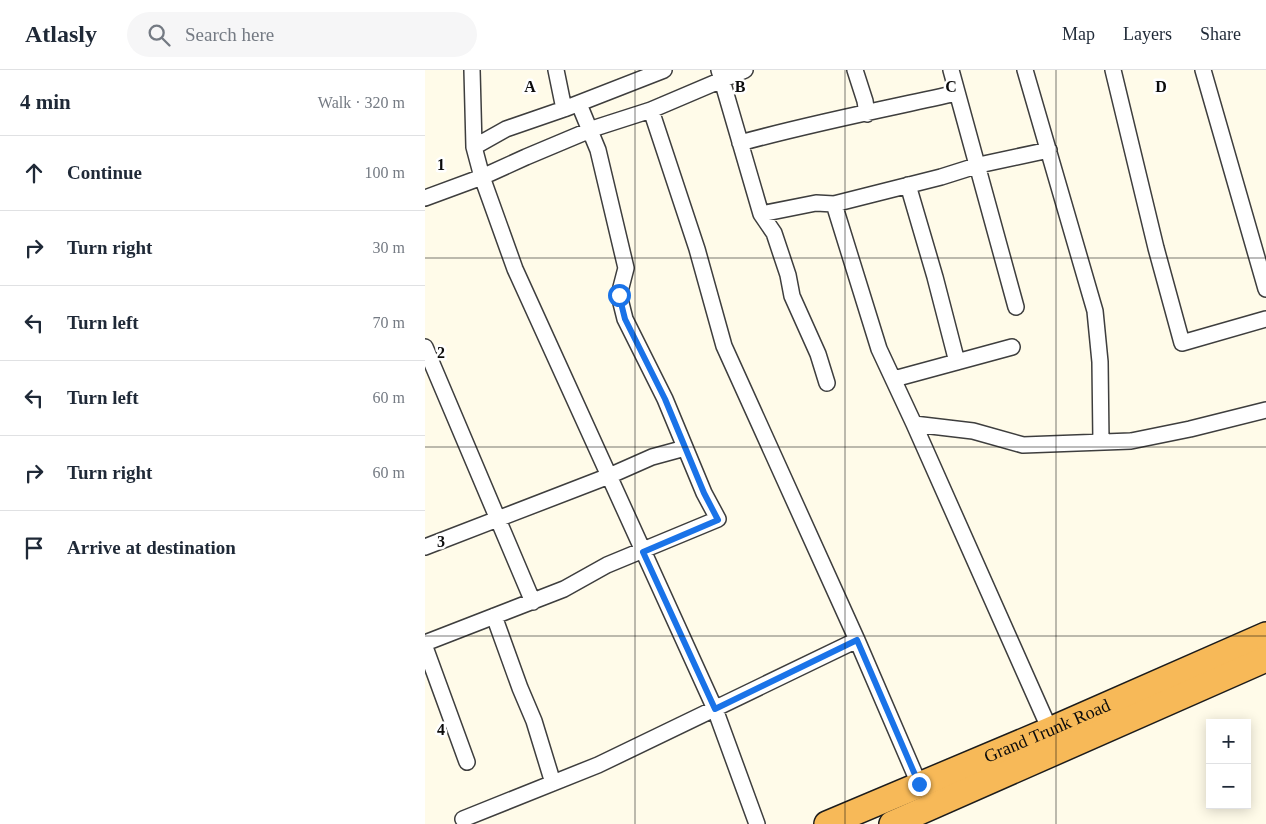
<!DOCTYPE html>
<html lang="en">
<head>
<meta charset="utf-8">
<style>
  body { margin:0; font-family:"Times New Roman",serif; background:#f6f6f7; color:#1f2937 }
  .controls { position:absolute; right:15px; bottom:15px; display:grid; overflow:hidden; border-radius:0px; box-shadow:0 2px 12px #0003 }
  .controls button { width:45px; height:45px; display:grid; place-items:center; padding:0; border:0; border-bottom:1px solid #e0e1e3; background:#fff; color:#1f2937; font:25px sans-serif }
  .stop { position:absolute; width:15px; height:15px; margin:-11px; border:4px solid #1a73e8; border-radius:50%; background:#fff }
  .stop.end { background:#1a73e8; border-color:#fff; box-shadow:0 1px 5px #0008 }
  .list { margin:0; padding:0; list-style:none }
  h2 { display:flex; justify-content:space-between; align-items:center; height:65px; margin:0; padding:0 20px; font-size:21px }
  h2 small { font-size:16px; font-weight:400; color:#747a83 }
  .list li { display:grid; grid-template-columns:32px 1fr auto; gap:15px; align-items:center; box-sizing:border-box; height:75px; padding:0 20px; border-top:1px solid #e0e1e3 }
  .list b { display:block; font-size:19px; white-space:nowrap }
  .list em { font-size:16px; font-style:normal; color:#747a83 }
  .icon { flex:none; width:28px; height:28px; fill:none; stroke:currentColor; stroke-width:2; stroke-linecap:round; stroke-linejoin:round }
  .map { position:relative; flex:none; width:841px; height:754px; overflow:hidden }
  header { display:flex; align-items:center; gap:30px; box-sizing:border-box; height:70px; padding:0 25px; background:#fff; border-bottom:1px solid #e0e1e3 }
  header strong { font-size:24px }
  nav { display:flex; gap:28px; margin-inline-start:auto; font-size:18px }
  .search { width:350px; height:45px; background:#f6f6f7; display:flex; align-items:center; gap:12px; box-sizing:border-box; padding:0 18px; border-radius:28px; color:#747a83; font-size:19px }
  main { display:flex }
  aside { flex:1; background:#fff }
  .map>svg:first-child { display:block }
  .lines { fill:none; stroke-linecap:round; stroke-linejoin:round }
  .minor-casing { stroke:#3e3e3e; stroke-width:18 }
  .trunk-casing { stroke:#1c1c1c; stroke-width:28 }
  .minor { stroke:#fff; stroke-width:15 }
  .trunk { stroke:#f7b958; stroke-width:25 }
  .route { stroke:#1a73e8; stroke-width:6 }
  .grid { fill:none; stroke:#0b0b0b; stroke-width:1; stroke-opacity:0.55 }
  .labels { text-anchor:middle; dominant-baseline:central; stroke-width:5; stroke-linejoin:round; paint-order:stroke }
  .street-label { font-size:18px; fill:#0b0b0b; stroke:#fff }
  .grid-label { font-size:16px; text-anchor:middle; font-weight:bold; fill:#0b0b0b; stroke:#fff; stroke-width:5; stroke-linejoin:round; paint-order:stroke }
</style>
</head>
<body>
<header>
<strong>Atlasly</strong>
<div class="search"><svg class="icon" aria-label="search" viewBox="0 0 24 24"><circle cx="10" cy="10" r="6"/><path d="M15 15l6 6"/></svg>Search here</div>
<nav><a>Map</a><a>Layers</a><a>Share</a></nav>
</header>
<main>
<aside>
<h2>4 min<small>Walk · 320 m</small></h2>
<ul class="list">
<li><svg class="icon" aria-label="ahead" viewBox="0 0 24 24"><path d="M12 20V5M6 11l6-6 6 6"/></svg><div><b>Continue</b></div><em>100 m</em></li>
<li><svg class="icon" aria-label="right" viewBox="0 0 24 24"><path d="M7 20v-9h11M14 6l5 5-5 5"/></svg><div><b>Turn right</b></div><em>30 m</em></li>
<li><svg class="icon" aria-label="left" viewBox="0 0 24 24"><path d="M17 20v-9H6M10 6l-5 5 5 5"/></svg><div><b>Turn left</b></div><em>70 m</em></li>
<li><svg class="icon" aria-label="left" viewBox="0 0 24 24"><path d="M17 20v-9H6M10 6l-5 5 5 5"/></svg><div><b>Turn left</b></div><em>60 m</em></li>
<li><svg class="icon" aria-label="right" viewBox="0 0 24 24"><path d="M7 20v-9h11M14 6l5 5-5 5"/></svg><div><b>Turn right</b></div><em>60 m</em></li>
<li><svg class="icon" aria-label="arrive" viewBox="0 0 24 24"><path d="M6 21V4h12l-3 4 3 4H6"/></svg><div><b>Arrive at destination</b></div></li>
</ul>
</aside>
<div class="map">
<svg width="841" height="754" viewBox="0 0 841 754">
  <rect width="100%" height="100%" fill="#fffbe9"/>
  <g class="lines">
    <g class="minor-casing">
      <path id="minor" d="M47,0L49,77L57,107L90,199L290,639L332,754
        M131,0L139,39
        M294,0L336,144L349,163L363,205L367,226L393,284L402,313
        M430,0L440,31L442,44
        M526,0L591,237
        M600,0L670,241L675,292L676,372
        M688,0L731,178L757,273L841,249
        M778,0L841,219
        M226,40L272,179L299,276L432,570L494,714
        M315,73C387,53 460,39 532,23
        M49,77L81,59L139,39L239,0
        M483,115L510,207L532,292
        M0,128L57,107L101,87L170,58L226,40L320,0
        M409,134L454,279L489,354L625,660
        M336,144L391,133L409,134L516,107L554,95L624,80
        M0,277L108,532
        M469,309L587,277
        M489,354L548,361L598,375L706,371L765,359L841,340
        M0,477L184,406L227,387L260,378
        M69,546L95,618L109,651L128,713
        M0,573L139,519L182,495L293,449L279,423L240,329L200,249L194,225L201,198L173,80L154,34
        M0,577L42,692
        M38,749L173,695L432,570"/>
    </g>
    <g class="trunk-casing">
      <g id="trunk">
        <path id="s1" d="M402,754L625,660L841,565"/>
        <path d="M467,754L841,589"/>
      </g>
    </g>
    <use href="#minor" class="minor"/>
    <use href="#trunk" class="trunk"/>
  </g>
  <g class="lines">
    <path class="route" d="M194,225L200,249L240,329L279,423L293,450L218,482L290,639L432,570L494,714"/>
  </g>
  <path class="grid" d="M210,0V754M420,0V754M631,0V754M0,188H841M0,377H841M0,566H841"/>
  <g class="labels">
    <g class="street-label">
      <text stroke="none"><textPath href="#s1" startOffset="239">Grand Trunk Road</textPath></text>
    </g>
  </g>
  <g class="grid-label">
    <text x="105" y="22">A</text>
    <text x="315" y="22">B</text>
    <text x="526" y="22">C</text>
    <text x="736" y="22">D</text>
    <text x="16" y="100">1</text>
    <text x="16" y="288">2</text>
    <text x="16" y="477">3</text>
    <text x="16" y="665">4</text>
  </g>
</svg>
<div class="controls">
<button>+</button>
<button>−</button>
</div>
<div class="stop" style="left:194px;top:225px"></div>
<div class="stop end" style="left:494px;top:714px"></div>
</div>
</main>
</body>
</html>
